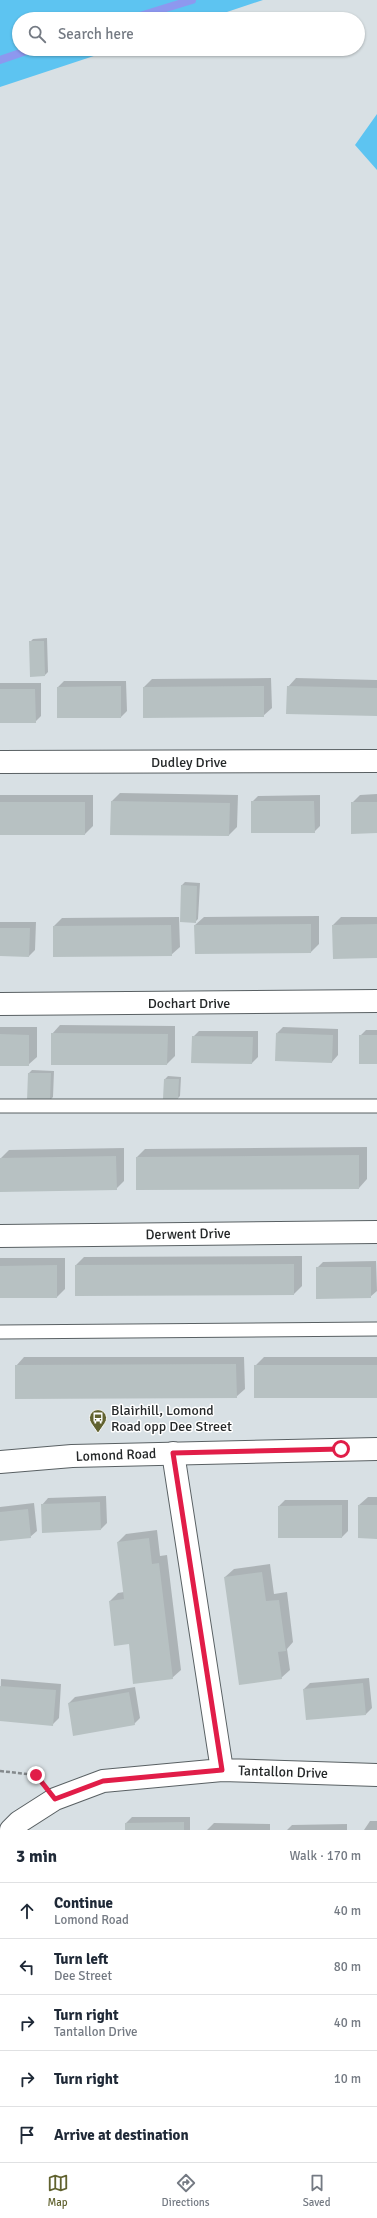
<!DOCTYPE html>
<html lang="en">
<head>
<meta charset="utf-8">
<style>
  body { margin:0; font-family:Signika,sans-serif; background:#f2f2f3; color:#1f2937 }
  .stop { position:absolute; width:12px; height:12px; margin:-9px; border:3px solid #e11d48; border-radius:50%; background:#fff }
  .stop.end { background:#e11d48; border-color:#fff; box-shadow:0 1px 4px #0008 }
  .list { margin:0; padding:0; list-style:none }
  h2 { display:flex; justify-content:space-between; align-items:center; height:52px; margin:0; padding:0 16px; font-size:17px }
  h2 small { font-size:13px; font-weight:400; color:#747a83 }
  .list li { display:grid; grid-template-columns:26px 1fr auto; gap:12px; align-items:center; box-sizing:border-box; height:56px; padding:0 16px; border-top:1px solid #e0e1e3 }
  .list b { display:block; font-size:15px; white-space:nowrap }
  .list p { margin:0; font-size:13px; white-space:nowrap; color:#747a83 }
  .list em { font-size:13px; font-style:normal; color:#747a83 }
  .icon { flex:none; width:22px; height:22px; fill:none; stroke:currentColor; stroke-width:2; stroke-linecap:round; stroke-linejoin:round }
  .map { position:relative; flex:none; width:377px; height:1830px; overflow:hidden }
  .search { position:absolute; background:#fff; box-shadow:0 1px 3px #0004; left:12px; right:12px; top:12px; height:44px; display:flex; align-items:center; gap:10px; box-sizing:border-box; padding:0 14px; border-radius:22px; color:#747a83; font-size:15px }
  .sheet { height:332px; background:#fff }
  nav { display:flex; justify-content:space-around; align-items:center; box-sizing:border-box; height:56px; border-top:1px solid #e0e1e3; background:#fff; font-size:11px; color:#747a83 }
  nav a { display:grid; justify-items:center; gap:2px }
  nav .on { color:#61622f }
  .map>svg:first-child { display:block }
  .green { fill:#5dc4f1 }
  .shadow { fill:#0003 }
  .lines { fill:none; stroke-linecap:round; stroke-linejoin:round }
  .stream { stroke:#8d98ef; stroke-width:8 }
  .building { fill:#b7c1c2 }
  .service-casing { stroke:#596063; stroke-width:15 }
  .minor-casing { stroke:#596063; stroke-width:24 }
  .tertiary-casing { stroke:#596063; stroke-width:24 }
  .path { stroke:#858a8d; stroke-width:2.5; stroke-dasharray:4 2; stroke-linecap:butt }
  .service { stroke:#fff; stroke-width:13 }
  .minor { stroke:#fff; stroke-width:22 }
  .tertiary { stroke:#fff; stroke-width:22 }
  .route { stroke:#e11d48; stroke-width:5 }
  .labels { text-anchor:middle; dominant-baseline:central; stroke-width:3; stroke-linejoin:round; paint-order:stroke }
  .street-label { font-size:14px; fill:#252829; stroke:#fff }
  .poi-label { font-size:14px; fill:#252829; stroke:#fff; text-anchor:start }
</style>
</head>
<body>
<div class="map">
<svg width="377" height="1830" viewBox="0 0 377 1830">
  <rect width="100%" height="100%" fill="#d8e0e4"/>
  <path class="green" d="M0,0H263L206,19H19V49H115L0,87Z
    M377,114V170L355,145Z"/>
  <path class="shadow" d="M47,638L48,672L45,675L30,642L33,639Z
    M271,678L272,708L263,716L144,687L152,679Z
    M296,678L377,680V715L288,687Z
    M64,681H126L127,711L121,717L58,687Z
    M0,683H41V716L35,722H0Z
    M120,793L238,795L237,827L229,835L111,834L112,801Z
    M377,794V832L352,803L360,795Z
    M0,795H93V826L85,834H0Z
    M320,795V826L314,832L252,802L258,796Z
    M185,882L200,883L198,919L195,922L182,885Z
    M319,916V944L311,952L196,953L195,925L204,917Z
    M179,917L180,947L171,955L54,926L62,918Z
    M341,917H377V957L333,925Z
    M0,922H36L35,950L29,956L0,955Z
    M60,1025L175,1026V1056L167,1064L52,1034Z
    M0,1027H37V1057L28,1065H0Z
    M283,1027L338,1029V1055L332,1062L277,1033Z
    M366,1030H377V1063L360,1036Z
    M199,1031H258V1057L252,1063L193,1037Z
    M32,1070L54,1071L53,1097L50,1100L29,1073Z
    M168,1076L181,1077L180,1096L177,1099L165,1079Z
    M367,1147V1179L359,1188L137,1157L145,1149Z
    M124,1148V1181L116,1189L1,1158L9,1150Z
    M302,1256V1286L294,1294L76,1265L84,1257Z
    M0,1258H65V1289L57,1297H0Z
    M376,1261L377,1291L370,1297L317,1268L323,1262Z
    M24,1357H244L245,1389L236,1397L16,1366Z
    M264,1357H377V1397L255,1366Z
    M106,1496L107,1523L101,1529L42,1505L48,1498Z
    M368,1497H377V1538L359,1505Z
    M285,1500H348V1531L342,1537L279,1506Z
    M34,1503L37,1531L30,1537L0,1540V1507Z
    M157,1530L160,1556L167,1555L181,1670L172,1678L130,1643L110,1601L118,1593L124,1592L118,1542L126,1534Z
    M270,1564L274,1594L287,1592L293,1642L287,1649L290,1670L281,1678L225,1577L234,1569Z
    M369,1678L372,1708L366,1714L307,1719L304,1689L310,1683Z
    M1,1679L61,1684L59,1718L52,1725L0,1720Z
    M135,1687L140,1718L134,1724L69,1703L75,1697Z
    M132,1817H190V1830H126V1823Z
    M370,1821H377V1830H364Z
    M214,1823L270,1824V1830H207Z
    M347,1824V1830H287L292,1825Z"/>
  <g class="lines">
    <path class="stream" d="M130,19L192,0
      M0,60L32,49"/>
  </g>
  <path class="building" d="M29,641H44L45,676L30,677Z
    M121,686V718H57V687Z
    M264,686V717L143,718V687Z
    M287,686L377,688V716L286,714Z
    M0,689H35L36,723H0Z
    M111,801L230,803L229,836L110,835Z
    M251,801H314L315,833H251Z
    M0,802H85V835H0Z
    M351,802H377V833L351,834Z
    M181,885L197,886L196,923L180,922Z
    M311,924V953L195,954L194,925Z
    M377,924V958L333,959L332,925Z
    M171,925L172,956L53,957V926Z
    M0,928H30L29,957L0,956Z
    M51,1033L168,1034L167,1065H51Z
    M276,1033L333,1035L332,1063L275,1061Z
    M0,1034L29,1035V1066H0Z
    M359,1035H377V1064H359Z
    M192,1036L253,1037L252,1064L191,1063Z
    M28,1073H51L50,1101H27Z
    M164,1079H179L178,1100L163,1099Z
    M359,1155V1189L136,1190V1157Z
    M116,1156L117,1190L0,1192V1158Z
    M294,1264V1295L75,1296V1265Z
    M57,1265V1298H0V1266Z
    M316,1267H371V1298L316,1299Z
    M236,1364L237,1398L15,1399V1365Z
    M254,1365H377V1398H254Z
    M100,1502L101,1530L42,1533L41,1504Z
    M342,1505V1538H278V1506Z
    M358,1505H377V1539L358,1538Z
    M28,1509L31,1538L0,1541V1512Z
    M149,1538L152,1564L159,1563L173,1679L133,1684L129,1644L114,1646L109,1601L124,1599L117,1542Z
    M262,1572L266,1601L279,1600L286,1651L278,1652L282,1679L239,1685L224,1577Z
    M363,1683L366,1715L306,1720L303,1689Z
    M0,1686L56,1690L53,1726L0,1721Z
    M129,1692L135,1725L73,1736L68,1703Z
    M184,1822V1830H125V1823Z"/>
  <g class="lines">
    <g class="service-casing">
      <path id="service" d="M0,1106H377
        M0,1332L377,1329"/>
    </g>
    <g class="minor-casing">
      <path id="minor" d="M0,762L377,761
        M0,1004L377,1001
        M0,1236L377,1232
        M173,1453L222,1770
        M11,1830L19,1822L55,1799L103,1781L222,1770L377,1775"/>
    </g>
    <g class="tertiary-casing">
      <path id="tertiary" d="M0,1462L72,1456L377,1449"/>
    </g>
    <path class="path" d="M0,1771L36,1775L40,1779"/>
    <use href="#service" class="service"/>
    <use href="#minor" class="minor"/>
    <use href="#tertiary" class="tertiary"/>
  </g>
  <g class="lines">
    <path class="route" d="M36,1775L55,1799L103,1781L222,1770L173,1453L341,1449"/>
  </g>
  <defs>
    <g id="bus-pin" transform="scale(0.9)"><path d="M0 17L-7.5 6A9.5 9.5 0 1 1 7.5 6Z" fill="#61622f" stroke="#fff"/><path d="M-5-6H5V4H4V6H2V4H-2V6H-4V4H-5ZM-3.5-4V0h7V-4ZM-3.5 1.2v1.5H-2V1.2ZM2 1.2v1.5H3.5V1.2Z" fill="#fff"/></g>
  </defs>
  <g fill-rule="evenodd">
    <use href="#bus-pin" x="98" y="1418"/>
  </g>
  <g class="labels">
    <g class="street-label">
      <text x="189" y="762">Dudley Drive</text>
      <text x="189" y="1003">Dochart Drive</text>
      <text transform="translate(188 1234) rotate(-1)">Derwent Drive</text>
      <text transform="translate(116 1455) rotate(-2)">Lomond Road</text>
      <text transform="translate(283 1772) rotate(2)">Tantallon Drive</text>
    </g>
    <g class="poi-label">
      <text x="111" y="1410">Blairhill, Lomond<tspan x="111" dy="16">Road opp Dee Street</tspan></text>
    </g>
  </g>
</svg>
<div class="stop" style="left:341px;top:1449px"></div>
<div class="stop end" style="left:36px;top:1775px"></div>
<div class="search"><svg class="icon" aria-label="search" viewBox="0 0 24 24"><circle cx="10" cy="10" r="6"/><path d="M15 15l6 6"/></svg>Search here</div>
</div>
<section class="sheet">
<h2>3 min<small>Walk · 170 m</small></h2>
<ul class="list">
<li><svg class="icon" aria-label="ahead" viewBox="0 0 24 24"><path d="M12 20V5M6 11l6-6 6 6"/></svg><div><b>Continue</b><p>Lomond Road</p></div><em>40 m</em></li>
<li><svg class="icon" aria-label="left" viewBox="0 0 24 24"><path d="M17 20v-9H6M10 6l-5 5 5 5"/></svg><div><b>Turn left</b><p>Dee Street</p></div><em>80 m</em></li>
<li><svg class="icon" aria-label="right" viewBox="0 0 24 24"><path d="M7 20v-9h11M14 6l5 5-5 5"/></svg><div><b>Turn right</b><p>Tantallon Drive</p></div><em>40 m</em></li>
<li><svg class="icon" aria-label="right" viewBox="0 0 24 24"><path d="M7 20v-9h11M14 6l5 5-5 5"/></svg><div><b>Turn right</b></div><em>10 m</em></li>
<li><svg class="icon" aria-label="arrive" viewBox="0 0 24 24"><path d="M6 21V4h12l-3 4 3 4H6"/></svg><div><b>Arrive at destination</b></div></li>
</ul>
</section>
<nav>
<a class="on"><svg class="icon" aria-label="map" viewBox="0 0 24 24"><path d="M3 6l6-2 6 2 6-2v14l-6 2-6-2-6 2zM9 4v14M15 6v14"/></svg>Map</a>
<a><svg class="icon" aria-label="directions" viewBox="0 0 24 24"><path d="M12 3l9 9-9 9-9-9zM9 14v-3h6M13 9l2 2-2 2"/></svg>Directions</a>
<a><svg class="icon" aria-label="saved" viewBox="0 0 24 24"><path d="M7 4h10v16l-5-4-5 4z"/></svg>Saved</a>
</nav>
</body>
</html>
